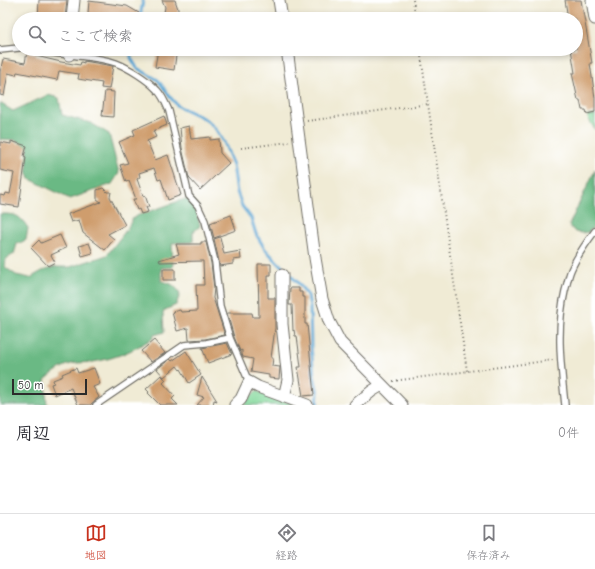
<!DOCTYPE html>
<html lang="ja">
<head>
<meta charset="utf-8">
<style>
  body { margin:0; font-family:"Comic Neue","Klee One",sans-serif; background:#f7f7f7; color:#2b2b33 }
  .scale { position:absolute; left:12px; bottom:10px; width:75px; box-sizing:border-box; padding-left:4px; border:2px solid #2b2b2b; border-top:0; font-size:11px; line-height:14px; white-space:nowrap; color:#2b2b2b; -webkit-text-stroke:3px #fff; paint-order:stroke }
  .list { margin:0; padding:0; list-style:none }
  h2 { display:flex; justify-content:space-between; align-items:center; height:52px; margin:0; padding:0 16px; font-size:17px }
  h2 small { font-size:13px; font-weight:400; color:#7c7c81 }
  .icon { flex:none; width:22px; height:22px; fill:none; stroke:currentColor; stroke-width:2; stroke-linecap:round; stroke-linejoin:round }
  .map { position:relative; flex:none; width:595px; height:405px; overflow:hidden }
  .search { position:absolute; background:#fff; box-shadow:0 2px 6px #0003; left:12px; right:12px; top:12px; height:44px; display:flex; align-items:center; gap:10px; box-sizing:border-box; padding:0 14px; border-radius:22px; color:#7c7c81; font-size:15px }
  .sheet { height:108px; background:#fff }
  nav { display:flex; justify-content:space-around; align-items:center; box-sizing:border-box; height:56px; border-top:1px solid #e1e1e2; background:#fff; font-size:11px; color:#7c7c81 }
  nav a { display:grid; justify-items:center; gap:2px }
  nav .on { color:#c8321e }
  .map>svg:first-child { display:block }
  .green { fill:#84d99c; stroke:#588264 }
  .forest { fill:#6bb984; stroke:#4b7258 }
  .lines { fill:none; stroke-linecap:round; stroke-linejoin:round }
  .stream { stroke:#5da7d5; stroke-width:3 }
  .building { fill:#cf9d6d }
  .service-casing { stroke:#706e66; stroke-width:8 }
  .minor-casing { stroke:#706e66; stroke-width:13 }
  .path { stroke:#706e66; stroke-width:2; stroke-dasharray:1 3; stroke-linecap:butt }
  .service { stroke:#fff; stroke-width:5.5 }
  .minor { stroke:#fff; stroke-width:11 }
</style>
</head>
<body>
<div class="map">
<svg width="595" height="405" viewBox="0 0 595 405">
  <rect width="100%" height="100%" fill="#fff"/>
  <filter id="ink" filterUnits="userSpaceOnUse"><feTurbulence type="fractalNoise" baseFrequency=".025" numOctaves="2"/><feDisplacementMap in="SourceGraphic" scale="8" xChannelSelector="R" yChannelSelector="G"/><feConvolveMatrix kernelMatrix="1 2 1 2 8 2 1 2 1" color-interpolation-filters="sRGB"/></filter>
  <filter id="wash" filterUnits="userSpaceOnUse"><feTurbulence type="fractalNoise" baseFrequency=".012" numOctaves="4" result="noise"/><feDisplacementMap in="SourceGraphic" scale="16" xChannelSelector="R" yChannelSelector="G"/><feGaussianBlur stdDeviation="0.9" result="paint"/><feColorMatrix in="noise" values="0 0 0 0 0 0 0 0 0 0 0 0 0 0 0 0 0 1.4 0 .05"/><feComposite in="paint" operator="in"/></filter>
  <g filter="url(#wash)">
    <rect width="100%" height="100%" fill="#f0ebd5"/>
    <path class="green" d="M595,115V130L587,116Z
      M256,391L296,405H243Z"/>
    <path class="forest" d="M48,95L59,98L62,115L91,123L109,134L119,173L112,184L70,199L30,179L27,171L28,147L15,140L2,139L0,141V103L13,111Z
      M595,170V225L589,232L582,233L575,232L569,225Z
      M185,199C197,201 197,216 200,226L193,232V242L172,243L173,267L161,268V281C170,283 176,285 180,294L176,305L165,310L163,313L164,332L154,335L153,338C132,351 117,358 93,362C86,363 78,362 71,364C62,366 52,374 45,380L47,405H0V214C15,214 19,214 28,228L26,240L17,244L14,254L6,259L5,267L16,275L30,278L42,271L55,267H70L107,255L127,229L133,218L139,215Z"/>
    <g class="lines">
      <path class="stream" d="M138,19L141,12L143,0
        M131,49V58L137,68L158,80L170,97L178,106L205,119L215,128L224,142L233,165L237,192L242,206L251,218L256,234L265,249L299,284L308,296L310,307L311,347L314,376L318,393L317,405"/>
    </g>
    <g id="blocks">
      <path class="building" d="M39,0H67L65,19H38Z
        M162,0H175L178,9V19H163L165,7Z
        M565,0H581L592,63H590L595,98V112L587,114L586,110H582L580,100H578L572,73H575L571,49H576V19H568Z
        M89,1L127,6L139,13L136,19H89L90,14L88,13Z
        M86,49H99L98,54L85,53Z
        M158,49H177L174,70L155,67Z
        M27,52L36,54V56L61,62L80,65L81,62L84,63V61L113,66L109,89L101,88L102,83L78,79L79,74L59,71L57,80L17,72L16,75L8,73L4,96L0,95V72L3,59L25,63Z
        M105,91L114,92L113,117L102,116Z
        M164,116L167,125L153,131L156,137L147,141L155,160L168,155L181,195L168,200L161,179L158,180L154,168L139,173L140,177L137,179L143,196L145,195L149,207H146L148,212L141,214L139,209L137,210L133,199H136L129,181L126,182L120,165L128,163L119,142L135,135L133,130Z
        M189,126L191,139L210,137V140L219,139L220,153L229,163L200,190L189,178L182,148L180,128Z
        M11,141L27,146L24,156L26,157L19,207L0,204V195L5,196L6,193L10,194L14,173L0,170V142L11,144Z
        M103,188L107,192H111L110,197L125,225L108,234L114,239L105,250L83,233L79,220L71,222L68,214L101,202L97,199V190Z
        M231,215L236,230L214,238L210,223Z
        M60,235L66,248L51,255L55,262L48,266L31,248L39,240L41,243Z
        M220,237L224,254L240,251L241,259L233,260V264L220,266L214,239Z
        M201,242H206L211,263L214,288L213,298L225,335L205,339L189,340L188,328L177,331L172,312L180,310L181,312L197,311L196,285H204L203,261L160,262L159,260L179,254L176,244H201Z
        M89,243L93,253L82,256L79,246Z
        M258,264H271V275H268V298H275V328L271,358H273L272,366L280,367L279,379L269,378V375L251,372L253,359L243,357L242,354V350L240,351L234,337L227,313H252L253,317H259Z
        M163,269H175V280H163Z
        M290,288H299V292H302V297H305V324H307L314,395L303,396L298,367H301L297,336H295L294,330L293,331L292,305H289Z
        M154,340L165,353L151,362L141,351Z
        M227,343L232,354L208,363L202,348Z
        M186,351L201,375L189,383L181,369L180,370L177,366L164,377L157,369L170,359L172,361Z
        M76,368L78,373L94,368L100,384L93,387L99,397L90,405H78L71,388L55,395L51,384L54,383L53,380L63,376L62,374Z
        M161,375L166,380L163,383L175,396L172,399L178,405H160L148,393L149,392L146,389Z
        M202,377L217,401L214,400L213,405H197L204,397L197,395Z"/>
    </g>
  </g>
  <g filter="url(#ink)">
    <use href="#blocks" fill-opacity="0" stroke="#706e66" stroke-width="1"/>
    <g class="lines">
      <g class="service-casing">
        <path id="service" d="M34,49C49,54 57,53 71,55C85,57 102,58 116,63C129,68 148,80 157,90C163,96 166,104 169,111L189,196L198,206L205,221L215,262L220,306L230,338L249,382
          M0,50L19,48
          M96,405L184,345L206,343L230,338
          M565,405C561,366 556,330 565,291C567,285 568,277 571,270C577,256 586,243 595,231"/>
      </g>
      <g class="minor-casing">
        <path id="minor" d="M279,0L282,19
          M592,0L595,19
          M72,19L74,0
          M287,49L315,258L322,299L329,321L340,342L402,405
          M69,55V49
          M282,275V324L288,380L284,397
          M235,405L241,399L249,382L258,387L307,405
          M355,405L372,391L382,385"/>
      </g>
      <path class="path" d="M413,0L416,19
        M420,49L467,371
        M307,121L428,104
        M241,148L289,142
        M393,381L553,360"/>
      <use href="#service" class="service"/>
      <use href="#minor" class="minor"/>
    </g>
  </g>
</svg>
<div class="scale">50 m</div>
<div class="search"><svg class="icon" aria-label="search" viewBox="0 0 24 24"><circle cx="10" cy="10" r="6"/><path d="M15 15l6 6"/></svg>ここで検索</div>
</div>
<section class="sheet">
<h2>周辺<small>0件</small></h2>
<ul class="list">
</ul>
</section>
<nav>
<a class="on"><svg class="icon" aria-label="map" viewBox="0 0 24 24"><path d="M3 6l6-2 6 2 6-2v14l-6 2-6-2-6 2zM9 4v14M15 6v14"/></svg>地図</a>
<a><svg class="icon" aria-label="directions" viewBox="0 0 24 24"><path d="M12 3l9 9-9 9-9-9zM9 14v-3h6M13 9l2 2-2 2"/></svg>経路</a>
<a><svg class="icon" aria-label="saved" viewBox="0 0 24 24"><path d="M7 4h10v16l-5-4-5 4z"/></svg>保存済み</a>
</nav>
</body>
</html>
